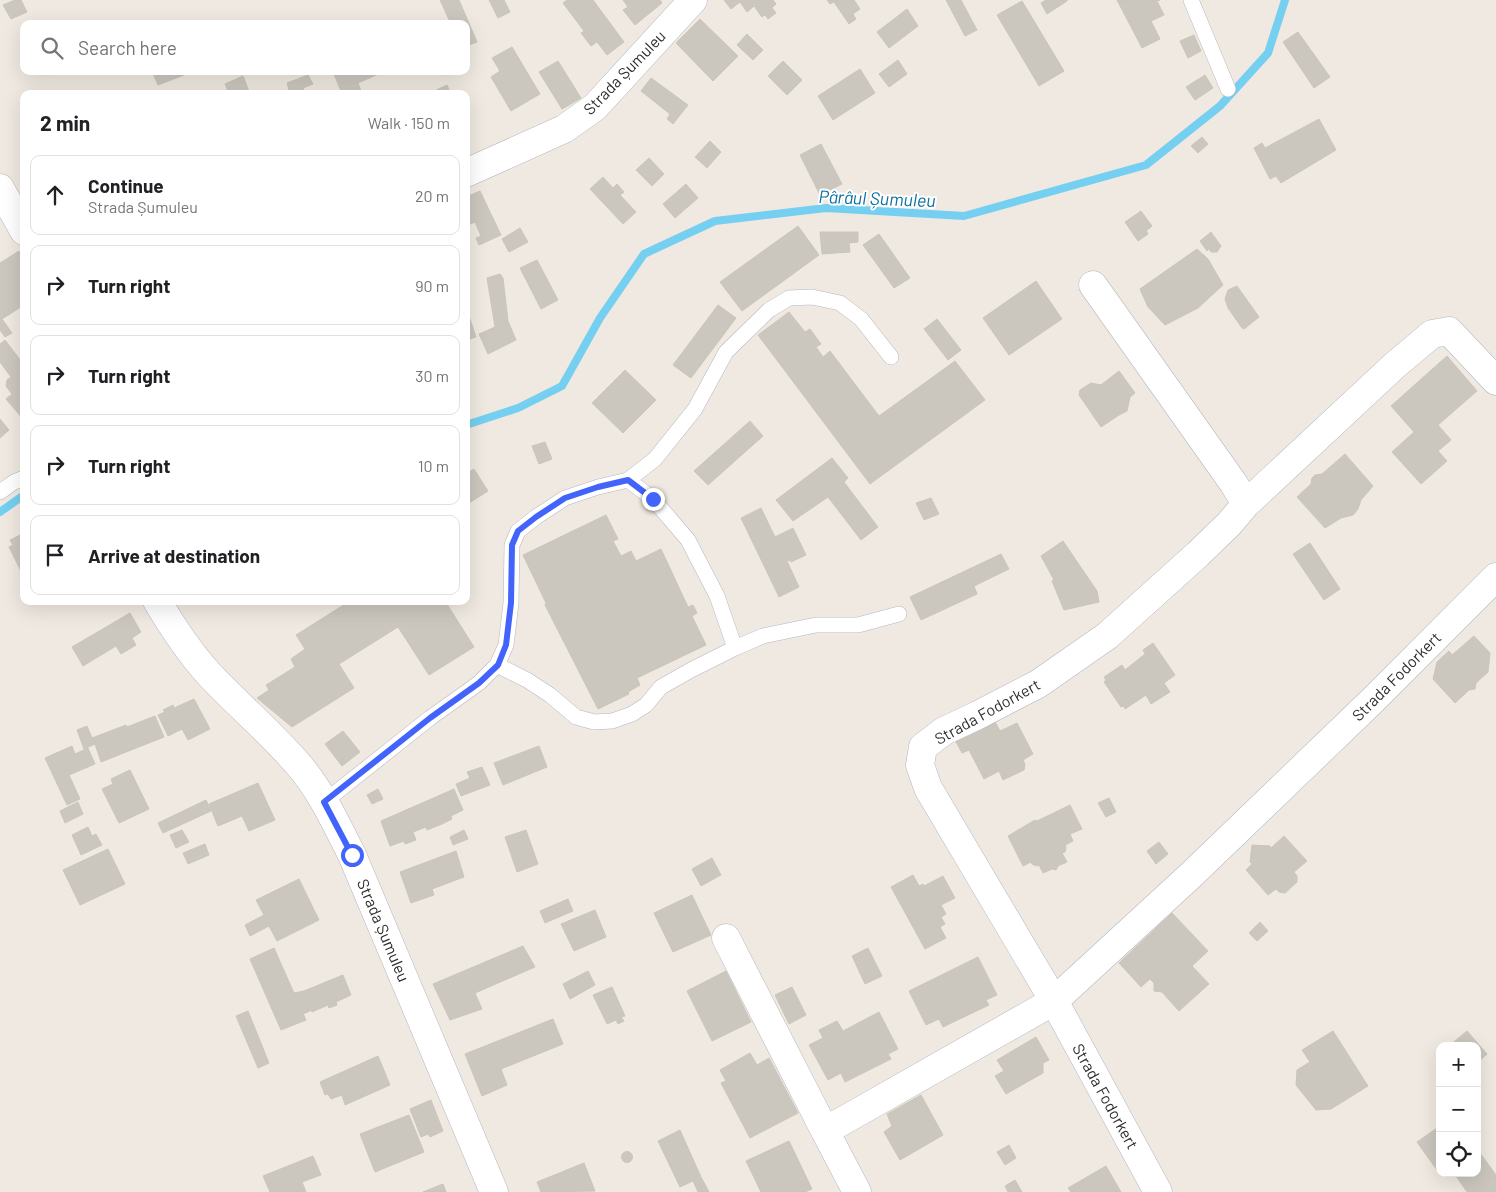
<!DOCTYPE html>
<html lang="en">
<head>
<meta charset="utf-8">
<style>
  body { margin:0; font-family:Barlow,sans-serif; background:#f2f2f2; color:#202124 }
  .controls { position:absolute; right:15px; bottom:15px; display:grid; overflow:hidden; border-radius:10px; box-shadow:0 5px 20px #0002 }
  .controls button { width:45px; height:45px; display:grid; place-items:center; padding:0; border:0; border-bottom:1px solid #e0e0e0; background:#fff; color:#202124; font:25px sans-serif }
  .stop { position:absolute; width:15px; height:15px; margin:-11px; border:4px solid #4264fb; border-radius:50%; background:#fff }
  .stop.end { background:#4264fb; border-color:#fff; box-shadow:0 1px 5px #0008 }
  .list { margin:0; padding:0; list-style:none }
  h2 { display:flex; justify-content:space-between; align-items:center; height:65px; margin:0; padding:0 20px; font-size:21px }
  h2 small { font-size:16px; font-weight:400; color:#757577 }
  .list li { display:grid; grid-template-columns:32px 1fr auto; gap:15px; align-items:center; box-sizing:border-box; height:80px; margin:0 10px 10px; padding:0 10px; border:1px solid #e0e0e0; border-radius:10px }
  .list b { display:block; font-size:19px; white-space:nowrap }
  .list p { margin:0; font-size:16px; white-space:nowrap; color:#757577 }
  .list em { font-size:16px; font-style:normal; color:#757577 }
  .icon { flex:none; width:28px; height:28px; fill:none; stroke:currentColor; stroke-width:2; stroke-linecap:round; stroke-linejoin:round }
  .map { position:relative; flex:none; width:1496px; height:1192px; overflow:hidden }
  .search { position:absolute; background:#fff; box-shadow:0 5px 20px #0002; left:20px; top:20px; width:450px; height:55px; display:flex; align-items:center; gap:12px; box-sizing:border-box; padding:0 18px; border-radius:10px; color:#757577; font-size:19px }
  .panel { position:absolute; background:#fff; box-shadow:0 5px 20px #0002; left:20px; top:90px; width:450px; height:515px; border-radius:10px }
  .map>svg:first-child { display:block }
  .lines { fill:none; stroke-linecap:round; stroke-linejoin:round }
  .stream { stroke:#75cff0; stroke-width:8 }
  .building { fill:#cbc7bf; stroke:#cbc5ba }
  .service-casing { stroke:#b4b7c1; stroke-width:16 }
  .minor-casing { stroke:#b4b7c1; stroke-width:29 }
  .service { stroke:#fff; stroke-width:15 }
  .minor { stroke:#fff; stroke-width:28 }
  .route { stroke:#4264fb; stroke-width:6 }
  .labels { text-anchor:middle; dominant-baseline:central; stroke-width:4; stroke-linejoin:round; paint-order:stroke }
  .street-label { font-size:16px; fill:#2e2e2e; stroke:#fff }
  .water-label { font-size:18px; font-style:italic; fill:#0d6fa3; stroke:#fff }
</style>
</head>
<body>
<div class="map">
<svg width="1496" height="1192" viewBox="0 0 1496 1192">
  <rect width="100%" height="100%" fill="#efe9e1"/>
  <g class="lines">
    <path class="stream" d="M466,425L518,408L562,386L600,318L644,254L715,221L826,208L964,216L1146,165L1220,106L1268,53L1285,0
      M0,512L24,495"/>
  </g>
  <path class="building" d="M15,0H21L27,12L11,19L3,5Z
    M440,0H459L477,42L466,46V24H451Z
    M489,0H504L510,12L498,18Z
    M567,0H593L624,42L607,55L597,42L591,46L581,33L584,31L563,3Z
    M623,0H660L662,3L635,25L623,10L628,7Z
    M724,0H773L776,4L772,8L776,13L768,19L765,15L762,17L754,6L747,12L740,2L731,9Z
    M827,0H854L860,9L853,14L856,19L849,24L834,2L830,4Z
    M946,0H961L977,30L965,36Z
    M1046,0H1067V1L1047,14L1041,3Z
    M1117,0H1160L1157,1L1164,15L1151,21L1160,39L1142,48Z
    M1022,1L1064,71L1039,86L997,15Z
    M907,9L918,26L889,48L877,32Z
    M700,19L738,56L713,81L676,43Z
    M1298,32L1330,77L1314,88L1283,42Z
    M747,34L763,50L753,60L737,45Z
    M1194,35L1201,51L1188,58L1180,41Z
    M512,47L540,94L511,111L491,77L500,71L492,58Z
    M898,60L907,74L889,87L879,74Z
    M558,61L581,98L562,109L539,72Z
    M783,61L802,80L787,95L768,76Z
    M860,69L875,93L833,120L818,96Z
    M152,71H182L184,75L158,85Z
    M333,71H385L358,83L362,94H342Z
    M308,75L313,84L303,88L306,94H288L290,93L287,83Z
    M1205,75L1213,88L1195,100L1186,87Z
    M243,76L250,94H229L225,84Z
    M651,78L688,105L673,124L667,119L670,114L641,91Z
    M447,85L451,94H428Z
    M1319,119L1336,150L1281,183L1276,176L1270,179L1254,148L1262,143L1265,148Z
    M1202,137L1208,144L1198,153L1191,146Z
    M710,141L721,152L707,168L695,157Z
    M821,144L842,184L820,195L800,155Z
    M649,158L664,174L652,186L636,170Z
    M603,177L613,188L617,184L624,192L620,195L636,212L623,224L590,189Z
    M686,184L698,198L675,218L663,204Z
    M480,191L501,235L479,245L476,238L481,236L475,222L466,226V197Z
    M1141,211L1152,226L1146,231L1148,234L1138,241L1125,222Z
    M798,226L819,255L742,311L720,282Z
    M520,228L528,242L509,252L502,239Z
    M820,232H858V242L849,243L850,252L822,254Z
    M1211,232L1221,246L1217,252H1211L1209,249L1207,251L1200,241Z
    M879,234L910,278L894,288L863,245Z
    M1197,249L1208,259L1223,285L1198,308L1165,325L1148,307L1140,289Z
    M19,251L24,258V274L21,276L8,258Z
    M8,258L21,276L24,274V305L2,319L12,333L5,337L0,330V263Z
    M537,260L558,300L541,309L520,268Z
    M500,274L503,278L508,321L516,340L488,354L479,334L495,327L487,278Z
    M1036,281L1062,319L1009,355L983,318Z
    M1237,286L1259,317L1244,329L1242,328L1228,308L1225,299L1228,290Z
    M718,305L736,318L691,378L673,365Z
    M466,307L476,337L466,340Z
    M789,312L805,332L810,329L821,344L816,347L823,357L830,351L879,416L955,361L985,400L870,484L758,335Z
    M937,319L961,350L948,360L924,329Z
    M5,340L24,365L23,419L6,399L12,394L6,386L7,380L11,377L0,362V344Z
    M1447,356L1477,391L1438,425L1451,440L1438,451L1447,461L1421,484L1392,452L1414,432L1391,406Z
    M625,370L656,400L623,433L592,403Z
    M1119,371L1135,393L1130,397L1127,411L1119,415L1101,427L1079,395L1080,390L1091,383L1101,385Z
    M0,419L9,430L0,438Z
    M750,421L763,436L708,485L694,471Z
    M545,442L552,459L539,464L532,446Z
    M1345,454L1373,486L1361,500L1358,509L1353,515L1341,518L1325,528L1297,497L1311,484L1312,478L1315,475L1322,474Z
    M832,458L848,478L844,482L878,527L861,540L828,497L793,521L776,500Z
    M474,469L488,491L466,505V474Z
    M931,498L939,514L924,520L916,503Z
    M761,508L775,537L793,528L806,555L791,562L790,560L787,561L799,587L779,597L741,518Z
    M606,515L618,539L613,541L621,556L631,551L636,561L661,549L688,607L693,605L697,613L692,616L706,645L637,678L640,685L628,692L629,694L598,709L545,605L546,603L523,555Z
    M24,533V577L9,547L13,545L10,540Z
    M1063,541L1097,591L1099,602L1064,610L1052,581L1054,580L1041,556Z
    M1310,543L1340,589L1324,600L1293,554Z
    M1001,554L1009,569L974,586L977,594L921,620L910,597Z
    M350,601H445L474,647L429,675L398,627L339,664L354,688L292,727L257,698L269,690L266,685L295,667L291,659L305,649L296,635Z
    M130,613L141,632L132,638L136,645L121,654L116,646L83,666L72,647Z
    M1474,636L1490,653L1488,672L1476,683L1475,689L1469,690L1455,703L1433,679L1437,662L1449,651L1452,655Z
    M1153,643L1175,675L1164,683L1170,692L1151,704L1146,695L1125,709L1124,706L1121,707L1104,682L1106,680L1104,677L1122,665L1125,670L1145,654L1143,650Z
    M194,699L210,729L188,740L182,729L168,736L158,715L165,712L163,710L173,705L174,708Z
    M155,716L164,737L101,762L95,744L84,749L77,730L87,726L92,738L126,725L127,727Z
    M994,720L1000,731L1017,723L1033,754L1023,760L1025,764L1024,770L1003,780L999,771L984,779L969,750L962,753L955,740Z
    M343,731L360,752L342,766L325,744Z
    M72,746L75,754L88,748L95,764L69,775L80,799L67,805L45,758Z
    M539,746L547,767L503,785L494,763Z
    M482,767L490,785L461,796L456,784L470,778L467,772Z
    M130,770L149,809L119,823L102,789L113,784L111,779Z
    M258,783L275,820L249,831L242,816L218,826L209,804Z
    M378,789L383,799L372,804L367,795Z
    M454,789L463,810L451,816L452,819L442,824L427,830L426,827L413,832L416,840L405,844L404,841L390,846L381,821Z
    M1109,798L1116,812L1106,817L1098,803Z
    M206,800L211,811L163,833L158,823Z
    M78,802L83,814L65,823L60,811Z
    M1070,805L1082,829L1070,834L1073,841L1065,845L1066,847L1065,852L1062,853L1067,862L1058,866L1056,870L1052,869L1043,873L1039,865L1037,866L1032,864L1031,862L1023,866L1008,836L1035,820L1037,821Z
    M88,827L92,836L96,834L102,845L81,855L72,835Z
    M182,830L189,842L176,848L170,835Z
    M464,830L468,839L453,845L450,837Z
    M526,830L538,864L517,872L505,837Z
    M1284,836L1307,861L1294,872L1297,876V882L1285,893L1279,892L1276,889L1268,895L1246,870L1252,864L1250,862L1252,845L1270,846L1271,848Z
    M1159,842L1168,854L1156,864L1147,851Z
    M205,844L209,855L188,864L183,853Z
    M108,849L125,884L80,905L63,870Z
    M456,851L464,877L432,889L434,895L411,903L400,872Z
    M712,858L721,875L701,886L692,869Z
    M913,875L919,886L923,884L924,886L943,876L955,898L941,905L946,914L941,917L945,924L940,927L946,938L925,949L891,887Z
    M299,879L319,920L277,941L269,926L250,936L245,925L264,915L256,900Z
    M692,895L711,935L673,952L654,913Z
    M568,899L573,911L545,923L540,911Z
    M595,910L606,937L574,951L561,924Z
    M1172,913L1208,951L1192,966L1209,984L1179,1011L1162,992L1154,991V983L1150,979L1141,987L1119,963Z
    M1260,922L1268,931L1257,941L1249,933Z
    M523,946L535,967L475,993L482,1009L450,1020L433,984Z
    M274,948L306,1020L281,1030L250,959Z
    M868,948L882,976L865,984L852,956Z
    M978,957L997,995L986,1000L989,1005L943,1027L939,1019L926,1025L909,991Z
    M588,971L595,985L570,999L563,984Z
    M726,971L751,1022L712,1041L687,991Z
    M343,975L351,995L336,1002L337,1005L329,1008L328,1005L312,1012V1010L303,1014L294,993L304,991Z
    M612,987L625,1016L621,1017L624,1021L618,1024L616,1020L607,1024L593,995Z
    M792,987L806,1015L789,1024L775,995Z
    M248,1011L269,1063L258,1068L236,1016Z
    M879,1012L898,1049L888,1054L891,1059L845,1082L841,1073L828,1080L809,1045L823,1038L819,1030L837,1021L843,1031Z
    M553,1019L563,1044L501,1069L507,1085L482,1096L465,1054Z
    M1333,1031L1368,1086L1331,1109L1316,1110L1296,1085L1297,1070L1310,1062L1302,1050Z
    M1467,1031L1487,1054L1477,1063V1046H1449Z
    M1036,1037L1049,1060L1043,1063V1073L1006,1094L995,1076L1004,1071L997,1060Z
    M750,1053L757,1065L769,1058L798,1113L750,1138L721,1083L726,1081L720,1070Z
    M378,1056L390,1085L345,1105L342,1095L331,1099L328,1094L325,1095L320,1082Z
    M921,1095L943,1135L900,1160L884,1132L892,1126L887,1114Z
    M431,1100L443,1131L430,1137L428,1134L421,1137L410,1109Z
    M409,1115L424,1152L375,1172L360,1134Z
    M1440,1126V1168L1437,1170L1417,1142Z
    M680,1130L701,1177L709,1192H698L693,1181L680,1187L658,1141Z
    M789,1141L812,1189L805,1192H761L746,1161Z
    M1009,1145L1016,1158L1005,1165L997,1152Z
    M1477,1149L1496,1175V1192H1467L1454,1173H1477Z
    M621.5 1157a5.5 5.5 0 1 1 11 0a5.5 5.5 0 1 1-11 0Z
    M313,1156L321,1175L302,1182L306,1192H270L263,1176Z
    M584,1163L595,1191L541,1192L537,1182Z
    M1106,1166L1121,1192H1071L1068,1188Z
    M1015,1180L1022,1192H1008L1005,1186Z
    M443,1184L446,1192H423Z"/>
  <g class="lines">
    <g class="service-casing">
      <path id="service" d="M1191,0L1228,89
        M628,480L653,499L688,540L717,596L735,648
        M0,492L14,482L24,478
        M497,665L527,680L550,695L576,717L594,722L612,721L632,714L646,705L661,687L691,670L735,648L763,636L816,625H858L899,614
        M324,802L430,718L479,683L497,665L506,645L511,603L512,545L518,531L536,517L565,498L598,487L628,480L655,459L695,409L726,352L769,310L789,298L812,297L840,303L861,319L891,357"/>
    </g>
    <g class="minor-casing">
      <path id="minor" d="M466,173L564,129L595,107L693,0
        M0,188L24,231
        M1093,285L1234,484L1246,504L1229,524L1198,554L1107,636L1038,684L978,715L944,731L923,747L920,765L928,788L1054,1001L1158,1192
        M1246,504L1394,366L1432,334L1449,331L1496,381
        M157,601C172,626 188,651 208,673C237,704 269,731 297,763C321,790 336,824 352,855L494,1192
        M726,938L825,1131L1054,1001L1190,876L1373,700L1496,577
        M825,1131L857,1192"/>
    </g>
    <use href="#service" class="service"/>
    <use href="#minor" class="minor"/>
  </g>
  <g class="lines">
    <path class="route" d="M352,855L324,802L430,718L479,683L498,665L506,645L511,603L512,545L518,531L536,517L565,498L598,487L628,480L653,499"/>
  </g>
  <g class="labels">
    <g class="street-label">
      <text transform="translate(624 72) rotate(-46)">Strada Șumuleu</text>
      <text transform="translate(1396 676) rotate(-45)">Strada Fodorkert</text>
      <text transform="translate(987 711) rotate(-29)">Strada Fodorkert</text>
      <text transform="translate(384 930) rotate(67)">Strada Șumuleu</text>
      <text transform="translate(1106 1096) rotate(61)">Strada Fodorkert</text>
    </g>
    <g class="water-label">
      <text transform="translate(877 198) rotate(2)">Pârâul Șumuleu</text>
    </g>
  </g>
</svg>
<div class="controls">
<button>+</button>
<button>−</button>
<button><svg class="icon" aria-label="locate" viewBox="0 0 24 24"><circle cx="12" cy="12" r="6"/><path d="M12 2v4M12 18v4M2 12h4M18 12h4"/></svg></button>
</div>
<div class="stop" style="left:352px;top:855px"></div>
<div class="stop end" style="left:653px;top:499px"></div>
<div class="search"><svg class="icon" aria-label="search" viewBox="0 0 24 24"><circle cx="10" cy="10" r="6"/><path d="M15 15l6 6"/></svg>Search here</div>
<section class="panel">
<h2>2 min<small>Walk · 150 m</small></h2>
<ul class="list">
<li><svg class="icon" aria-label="ahead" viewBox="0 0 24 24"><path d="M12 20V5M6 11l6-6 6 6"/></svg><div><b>Continue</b><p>Strada Șumuleu</p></div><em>20 m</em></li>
<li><svg class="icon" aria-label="right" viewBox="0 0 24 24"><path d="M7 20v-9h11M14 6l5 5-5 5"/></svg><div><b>Turn right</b></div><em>90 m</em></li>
<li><svg class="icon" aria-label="right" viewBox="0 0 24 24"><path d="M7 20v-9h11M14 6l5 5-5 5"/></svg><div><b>Turn right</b></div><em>30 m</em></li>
<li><svg class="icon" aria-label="right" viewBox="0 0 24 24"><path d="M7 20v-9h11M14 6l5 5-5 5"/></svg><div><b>Turn right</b></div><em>10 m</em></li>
<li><svg class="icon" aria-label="arrive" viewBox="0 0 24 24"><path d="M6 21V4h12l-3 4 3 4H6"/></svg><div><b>Arrive at destination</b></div></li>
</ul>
</section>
</div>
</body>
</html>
